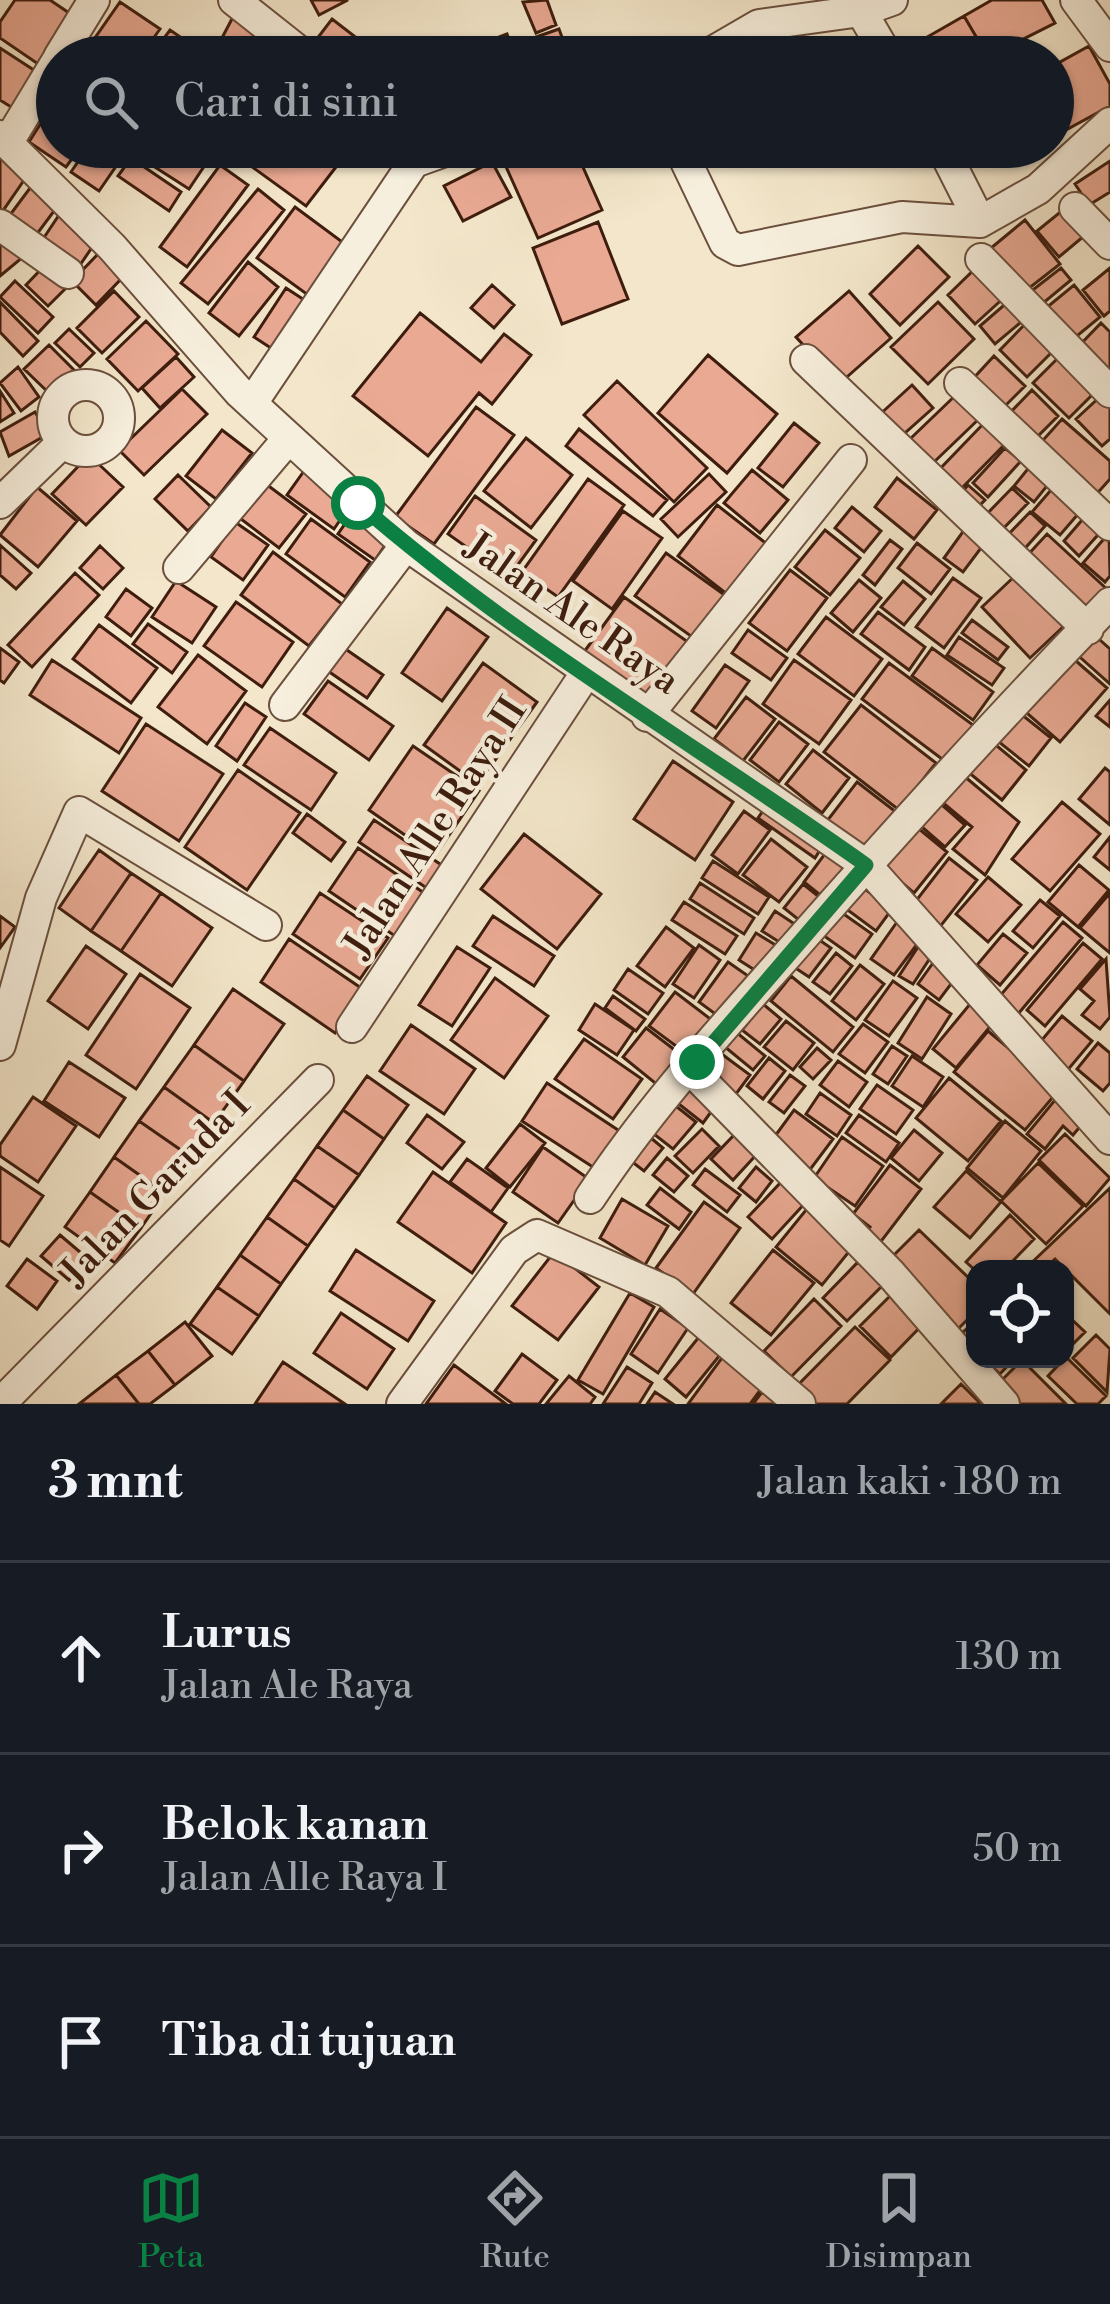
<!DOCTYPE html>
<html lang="id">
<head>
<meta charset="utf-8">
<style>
  body { margin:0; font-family:"Libre Bodoni",serif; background:#20242c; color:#f1f3f6 }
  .controls { position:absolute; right:36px; bottom:36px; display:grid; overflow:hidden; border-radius:24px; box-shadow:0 3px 9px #0004 }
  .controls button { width:108px; height:108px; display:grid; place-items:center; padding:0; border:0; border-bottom:3px solid #363941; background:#171b24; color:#f1f3f6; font:60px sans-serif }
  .stop { position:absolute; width:36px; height:36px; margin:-27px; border:9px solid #0b8043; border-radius:50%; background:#fff }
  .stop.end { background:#0b8043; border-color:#fff; box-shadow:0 3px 12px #0008 }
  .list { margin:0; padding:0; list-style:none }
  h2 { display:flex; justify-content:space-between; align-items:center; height:156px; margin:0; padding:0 48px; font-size:51px }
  h2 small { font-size:39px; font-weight:400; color:#9ea1a6 }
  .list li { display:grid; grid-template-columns:78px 1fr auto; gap:36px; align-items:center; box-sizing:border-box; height:192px; padding:0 48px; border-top:3px solid #363941 }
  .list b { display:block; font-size:45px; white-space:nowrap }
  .list p { margin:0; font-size:39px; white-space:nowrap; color:#9ea1a6 }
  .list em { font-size:39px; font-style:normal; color:#9ea1a6 }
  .icon { flex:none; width:66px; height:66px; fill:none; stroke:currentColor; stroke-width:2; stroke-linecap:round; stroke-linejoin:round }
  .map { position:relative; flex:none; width:1110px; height:1404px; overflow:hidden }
  .search { position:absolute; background:#171b24; box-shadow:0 3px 9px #0004; left:36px; right:36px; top:36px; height:132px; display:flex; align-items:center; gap:30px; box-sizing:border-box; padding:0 42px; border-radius:66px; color:#9ea1a6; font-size:45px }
  .sheet { height:732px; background:#171b24 }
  nav { display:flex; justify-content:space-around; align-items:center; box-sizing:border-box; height:168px; border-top:3px solid #363941; background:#171b24; font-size:33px; color:#9ea1a6 }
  nav a { display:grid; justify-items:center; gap:6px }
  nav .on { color:#0b8043 }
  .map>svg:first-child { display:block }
  .building { fill:#e9a993; stroke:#3e1d0e; stroke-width:3 }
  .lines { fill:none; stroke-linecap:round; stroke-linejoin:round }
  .street-casing { stroke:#6b4f3d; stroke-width:34 }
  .street { stroke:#f7efdd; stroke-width:30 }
  .route { stroke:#0b8043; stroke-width:15 }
  .labels { text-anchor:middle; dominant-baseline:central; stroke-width:9; stroke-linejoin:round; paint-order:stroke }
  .street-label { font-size:39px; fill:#3e1d0e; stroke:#f7efdd }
</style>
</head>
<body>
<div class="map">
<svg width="1110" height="1404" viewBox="0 0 1110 1404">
  <rect width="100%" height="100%" fill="#f3e6ca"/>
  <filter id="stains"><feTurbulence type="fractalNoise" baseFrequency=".00167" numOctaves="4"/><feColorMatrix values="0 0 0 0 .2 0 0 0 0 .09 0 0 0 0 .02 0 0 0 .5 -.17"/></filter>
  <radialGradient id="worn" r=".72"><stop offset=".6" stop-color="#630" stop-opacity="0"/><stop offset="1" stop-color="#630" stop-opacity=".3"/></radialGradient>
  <path class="building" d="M15,0H50L78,19L44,68L0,38V22Z
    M311,0H348L319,15Z
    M547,0L556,25L536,33L523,2Z
    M992,0H1042L1055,23L988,57L964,16Z
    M120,2L160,29L140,57H107L90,45Z
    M234,15L265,35L251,57H212Z
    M964,16L988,57H894V56Z
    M332,19L358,39L344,57H330L313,44Z
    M559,29L568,54L527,57L522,42Z
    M170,30L189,43L179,57H150Z
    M507,34L516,57H477L473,47Z
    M1089,46L1110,84V106L1053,137V66Z
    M821,47L826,57H799Z
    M0,48L43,76L19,112L0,100Z
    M57,96V127L42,117Z
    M41,123L57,133V147L80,148L66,167L29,142Z
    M88,147H104L121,159L99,191L71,172Z
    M136,147H197L211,156L189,189L133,153Z
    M238,147H336L346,154L306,206L233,153Z
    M534,147H574L602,210L538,238L503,160Z
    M3,155L29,173L0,215V159Z
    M131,158L181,192L169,211L118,176Z
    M1110,161V192L1089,205L1075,184Z
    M492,162L511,197L463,221L444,186Z
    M220,165L248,185L187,267L160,247Z
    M30,188L57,207L31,242L4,223Z
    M258,189L284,210L208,304L181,283Z
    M1069,205L1090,231L1059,257L1037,231Z
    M295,207L345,244L308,295L257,258Z
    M59,215L97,240L78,268L41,242Z
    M1025,220L1060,264L1019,296L985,253Z
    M598,222L628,299L562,324L533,248Z
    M0,234L23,257L0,276Z
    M918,246L949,277L900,325L870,294Z
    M98,254L122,278L96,305L72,281Z
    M248,262L278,287L239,336L209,313Z
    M46,264L69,285L48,306L26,285Z
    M980,264L1008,294L975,324L948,295Z
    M1061,268L1071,280L1036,309L1025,296Z
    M1110,268V311L1104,316L1083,290Z
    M15,281L53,317L38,333L0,297Z
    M492,285L514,305L494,328L471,308Z
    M1074,285L1100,317L1066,345L1040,313Z
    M286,288L315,307L283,356L254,337Z
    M114,291L139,317L102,353L77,328Z
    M849,291L891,338L839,384L796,337Z
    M1011,299L1027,317L995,344L980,326Z
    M0,302L38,341L23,356L0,332Z
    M938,302L974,339L928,384L891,347Z
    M420,313L481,362L504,334L531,355L492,404L479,393L428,456L353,396Z
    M1029,320L1057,347L1027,377L1000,350Z
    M146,321L178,354L138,391L107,359Z
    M1101,323L1110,332V376L1075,350Z
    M69,329L94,353L80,367L55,343Z
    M49,345L76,372L52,396L24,369Z
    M1062,354L1098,389L1069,418L1033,383Z
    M708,355L777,414L727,473L658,413Z
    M994,356L1025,386L1000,411L970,382Z
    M176,357L194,377L160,408L142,388Z
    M18,367L39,397L21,411L0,383Z
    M617,381L707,468L674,502L584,415Z
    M912,385L933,408L897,440L877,417Z
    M182,389L207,414L144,475L119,450Z
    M1032,390L1058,416L1029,445L1004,419Z
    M0,391L14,413L0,422Z
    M960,391L983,415L932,464L909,440Z
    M1104,393L1110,399V439L1102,446L1076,419Z
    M476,407L514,435L434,544L395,517Z
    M35,412L48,434L9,456L0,432Z
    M1062,419L1110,461V479L1093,498L1036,448Z
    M986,421L1008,441L956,494L935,474Z
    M794,423L819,443L783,487L758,468Z
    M579,429L667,500L653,516L566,446Z
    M222,430L252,453L216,499L186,476Z
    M526,438L572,475L531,528L484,491Z
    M1005,448L1021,461L988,497L973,483Z
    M89,455L123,487L86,525L52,494Z
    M1035,460L1055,476L1034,502L1014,486Z
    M752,470L788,500L760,533L724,503Z
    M304,471L351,504L334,529L287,495Z
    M709,474L726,492L678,537L661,519Z
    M178,475L211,507L188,531L155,499Z
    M897,478L937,510L914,539L875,507Z
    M588,479L624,505L558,597L522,572Z
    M262,481L306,514L279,548L237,516Z
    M1058,482L1085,506L1060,535L1032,512Z
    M968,485L985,500L975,510L959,496Z
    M37,487L77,521L38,567L0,535Z
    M1012,488L1028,503L996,536L981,520Z
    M475,496L536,540L509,577L448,534Z
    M717,505L772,548L732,598L678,556Z
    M852,507L881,531L864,552L835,528Z
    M356,508L393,534L375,560L338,534Z
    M623,511L662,538L612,609L573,581Z
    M1030,512L1045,526L1018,556L1002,541Z
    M1089,512L1105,527L1079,556L1064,541Z
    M311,519L370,562L345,597L286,554Z
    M235,522L268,545L243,580L211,557Z
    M967,526L987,540L963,572L944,558Z
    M825,530L860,558L830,595L795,567Z
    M1109,533L1110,576L1105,582L1083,563Z
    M1047,534L1110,592L1086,618L1024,559Z
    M890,540L902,549L875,585L863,575Z
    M917,543L950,569L931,594L898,568Z
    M0,545L31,573L16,589L0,575Z
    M100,546L123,568L103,589L80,568Z
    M273,552L342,604L309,646L241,595Z
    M666,553L726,596L695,639L635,596Z
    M790,570L827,598L787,651L749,623Z
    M75,573L99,595L32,667L8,645Z
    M1017,574L1065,625L1030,658L982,607Z
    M953,578L981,598L944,648L916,627Z
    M859,580L881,598L853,632L831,613Z
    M176,581L216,607L192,643L152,617Z
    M903,581L925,599L904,625L881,607Z
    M126,589L152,608L131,636L106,617Z
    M624,597L688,642L648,698L584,652Z
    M236,602L293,642L262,687L204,646Z
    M447,608L488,637L442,701L402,673Z
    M878,612L925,647L909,670L861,634Z
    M826,617L882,659L854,696L798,654Z
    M972,620L1008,647L998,660L962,633Z
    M148,624L187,652L172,673L133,644Z
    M99,625L157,668L131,703L73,659Z
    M748,630L787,658L771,680L732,653Z
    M1091,632L1110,649V684L1073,651Z
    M959,637L1004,668L992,685L947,655Z
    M0,648L19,662L4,683L0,680Z
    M344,648L383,675L367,698L328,671Z
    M932,648L993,692L973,720L912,676Z
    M1068,654L1107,688L1060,742L1021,708Z
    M198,655L246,691L207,744L158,707Z
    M52,660L141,718L119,753L30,695Z
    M794,660L851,700L819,744L763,704Z
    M483,663L537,702L478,784L424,745Z
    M889,663L973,725L946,762L862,699Z
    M725,665L749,681L716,728L692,711Z
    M328,681L393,726L369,760L304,714Z
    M746,697L775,719L743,761L714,739Z
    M1110,700V727L1096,716Z
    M245,703L266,717L237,761L216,746Z
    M861,705L936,763L899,810L824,752Z
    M1016,710L1051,738L1029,766L994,738Z
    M779,722L808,744L779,782L750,760Z
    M146,724L223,774L179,841L102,791Z
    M270,728L336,773L311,810L244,765Z
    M991,741L1026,770L1002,800L967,771Z
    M413,746L479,791L435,856L369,810Z
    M813,750L849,778L822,813L786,784Z
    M673,761L733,802L695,860L634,819Z
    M1105,768L1110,772V825L1079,799Z
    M238,770L300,813L247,890L185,847Z
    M964,776L1019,822L985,875L953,849L972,827L942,802Z
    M857,782L896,812L866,851L827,821Z
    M934,798L965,825L945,847L915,821Z
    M769,802L825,842L815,858L758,818Z
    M1062,802L1100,834L1050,891L1012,859Z
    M744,811L770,830L738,874L712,855Z
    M307,814L345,842L331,861L293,833Z
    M374,820L443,866L428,889L359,842Z
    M913,824L947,852L914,893L880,864Z
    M524,834L601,894L557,949L481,889Z
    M1110,837V870L1094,857Z
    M771,839L807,867L779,902L743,875Z
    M830,847L851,863L824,898L804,882Z
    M358,848L424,893L395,936L329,891Z
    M99,850L131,873L91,931L59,908Z
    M949,858L977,880L939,928L912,906Z
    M713,861L769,897L758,914L702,878Z
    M1079,865L1109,890L1078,927L1048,902Z
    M131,873L161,893L121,951L91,931Z
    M988,877L1021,905L988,942L956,914Z
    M700,883L754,918L744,934L690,899Z
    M803,884L823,900L804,924L784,908Z
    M858,884L892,909L876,931L841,905Z
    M161,893L212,928L172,986L121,951Z
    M320,893L388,938L360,979L293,934Z
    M1110,893V953L1080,928Z
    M1040,900L1060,916L1033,948L1013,931Z
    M684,902L737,936L725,954L672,920Z
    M838,910L872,934L855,958L820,933Z
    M775,911L799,927L787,947L762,931Z
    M0,916L15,927L0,948Z
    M493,916L554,956L534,986L473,946Z
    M897,922L921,939L894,975L871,959Z
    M1063,922L1082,938L1018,1014L999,997Z
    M666,927L694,948L665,987L637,966Z
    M756,933L782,949L764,976L739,960Z
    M1003,934L1027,953L1000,985L977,965Z
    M815,937L831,948L809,977L794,967Z
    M289,939L364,990L335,1033L261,982Z
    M922,941L936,949L913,984L899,976Z
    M1083,943L1102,959L1045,1026L1027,1010Z
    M699,945L720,960L694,998L673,984Z
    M86,946L126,974L88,1029L48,1001Z
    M457,947L490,968L452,1026L419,1005Z
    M836,953L852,966L830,994L813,982Z
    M938,956L960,972L939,1000L918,984Z
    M1106,959L1110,1017L1100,1029L1082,1015L1094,1001L1080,989Z
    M728,962L754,980L725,1021L699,1002Z
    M860,965L884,984L856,1020L832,1001Z
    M628,969L663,993L648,1014L614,990Z
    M140,974L190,1008L136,1089L86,1055Z
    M791,976L853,1027L833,1052L771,1001Z
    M495,978L548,1016L504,1078L451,1040Z
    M893,981L917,998L889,1036L865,1020Z
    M233,989L284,1024L244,1081L194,1045Z
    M675,992L713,1021L688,1055L649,1026Z
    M613,996L645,1019L636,1031L605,1008Z
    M927,997L951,1014L922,1059L898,1043Z
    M975,998L998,1017L956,1068L933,1049Z
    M595,1004L634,1030L617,1055L579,1030Z
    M763,1004L781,1019L760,1044L742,1030Z
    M1062,1016L1092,1041L1066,1072L1036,1047Z
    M786,1021L814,1043L793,1070L764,1047Z
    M863,1024L888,1042L865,1073L839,1054Z
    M411,1025L475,1069L444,1114L380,1071Z
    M646,1028L684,1057L660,1087L623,1057Z
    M988,1031L1059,1090L1025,1130L954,1072Z
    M736,1032L765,1056L753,1070L725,1047Z
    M584,1039L642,1079L613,1119L555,1079Z
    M1098,1043L1110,1053V1083L1103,1091L1077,1069Z
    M194,1045L244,1081L214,1123L164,1087Z
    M892,1046L907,1056L888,1084L873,1074Z
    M817,1048L831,1060L813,1079L800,1067Z
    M723,1055L750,1075L736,1094L709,1074Z
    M912,1056L943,1077L923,1107L892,1086Z
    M769,1058L785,1071L763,1099L747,1086Z
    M838,1061L867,1082L849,1107L820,1085Z
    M69,1062L125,1098L99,1137L44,1101Z
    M790,1075L805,1086L784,1113L769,1102Z
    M367,1076L408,1105L384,1139L343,1110Z
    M949,1078L1001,1121L968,1161L916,1118Z
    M547,1083L624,1134L599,1171L522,1121Z
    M688,1083L716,1105L703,1123L675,1101Z
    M877,1085L913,1110L896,1134L860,1109Z
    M164,1087L214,1123L191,1157L139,1121Z
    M820,1093L851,1115L837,1136L806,1114Z
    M33,1097L76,1126L38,1182L0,1156V1145Z
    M1055,1100L1083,1123L1073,1135L1063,1126L1045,1149L1027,1134Z
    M672,1103L696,1122L673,1149L650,1131Z
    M343,1110L384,1139L359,1175L317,1146Z
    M794,1110L833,1139L806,1175L767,1147Z
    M427,1115L464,1142L442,1169L407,1143Z
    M859,1115L899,1143L886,1162L846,1133Z
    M139,1121L191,1157L165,1193L114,1157Z
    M1005,1121L1041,1151L1003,1198L967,1168Z
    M520,1124L545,1143L510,1187L486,1168Z
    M702,1129L719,1146L693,1173L675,1156Z
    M914,1130L942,1153L919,1181L891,1158Z
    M736,1133L757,1154L733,1180L711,1159Z
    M1065,1134L1110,1178L1086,1206L1039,1160Z
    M842,1137L883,1166L855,1206L814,1178Z
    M651,1138L663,1148L644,1171L631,1161Z
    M317,1146L359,1175L335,1208L294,1179Z
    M543,1147L589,1179L558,1223L513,1192Z
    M114,1157L165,1193L141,1228L90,1192Z
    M667,1158L688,1176L674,1192L653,1175Z
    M467,1159L508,1188L491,1212L450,1182Z
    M1038,1163L1083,1206L1046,1244L1001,1201Z
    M890,1165L921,1189L876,1248L862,1237L870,1227L853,1214Z
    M0,1167L43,1196L9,1246L0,1240Z
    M756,1167L772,1181L756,1202L739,1188Z
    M705,1169L740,1195L727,1212L693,1185Z
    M966,1171L1001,1202L970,1238L934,1207Z
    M433,1172L506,1223L472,1273L398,1222Z
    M294,1179L335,1208L308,1246L267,1217Z
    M784,1179L807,1201L772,1239L748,1217Z
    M660,1188L691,1212L679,1229L647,1205Z
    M1110,1188V1314L1055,1259L1044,1269H1025Z
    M90,1192L141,1228L115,1263L65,1227Z
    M622,1199L668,1226L645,1265L600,1238Z
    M704,1202L740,1228L693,1294L656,1268Z
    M810,1205L856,1243L822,1285L776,1247Z
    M1010,1215L1034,1239L1005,1269L975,1270L966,1262Z
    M267,1217L308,1246L281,1284L240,1255Z
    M919,1230L975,1284V1312L956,1331L886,1263Z
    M60,1235L87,1258L69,1280L41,1256Z
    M356,1250L434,1301L408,1341L330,1291Z
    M773,1250L814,1283L771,1335L731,1303Z
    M554,1252L599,1287L558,1340L512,1306Z
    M240,1255L281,1284L259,1316L217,1287Z
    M27,1259L57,1281L37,1309L7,1286Z
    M858,1262L882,1286L847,1321L823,1298Z
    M217,1287L259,1316L232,1354L190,1324Z
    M896,1290L927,1320L891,1357L860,1326Z
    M630,1293L654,1307L603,1394L578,1380Z
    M814,1299L841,1326L791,1377L764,1351Z
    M660,1309L688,1328L658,1373L631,1354Z
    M341,1313L394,1349L367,1389L314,1353Z
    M1065,1313L1085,1332L1065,1352Z
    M975,1321V1350L960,1335Z
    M185,1322L212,1356L175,1385L148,1351Z
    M855,1327L890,1360L847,1404H807L793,1390Z
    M1096,1335L1110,1349L1107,1392L1073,1358Z
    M699,1337L720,1355L686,1397L665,1379Z
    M148,1351L175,1385L150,1404H139L116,1375Z
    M727,1351L767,1381L750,1404H688Z
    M522,1354L557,1380L539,1404H513L495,1391Z
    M1066,1357L1106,1396L1098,1404H1077L1048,1376Z
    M984,1359H1014L1000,1374Z
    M1022,1360L1066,1404H1020L999,1383Z
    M283,1362L345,1404H255Z
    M454,1365L506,1404H426Z
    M627,1367L652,1383L639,1404H603Z
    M116,1375L139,1404H79Z
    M569,1376L595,1397L590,1404H546Z
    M961,1384L981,1404H941Z
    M655,1392L673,1404H647Z
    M762,1392L778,1404H753Z"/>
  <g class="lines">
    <g class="street-casing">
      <path id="street" d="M234,0L306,57
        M1076,0L1110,46
        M861,11L888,57
        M59,57L94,0
        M704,57L759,25L861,11L892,0
        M0,136L112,247L240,393L406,545L866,865L1110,1139
        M8,142L57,61
        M679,147L725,243L738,250L902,217L980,222L1038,189L1110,123
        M942,147L980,222
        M414,162L456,147
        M1075,208L1110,244
        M0,225L68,273
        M981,259L1110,392
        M806,360L1088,629
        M960,383L1110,525
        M53 418a33 33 0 1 1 66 0a33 33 0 1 1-66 0Z
        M252,403L414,162L404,147
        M0,503L62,443
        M179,568L287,440
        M285,705L406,545
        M647,716L851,460
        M352,1027L586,673
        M0,1045L41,898L79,812L266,925
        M697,1062L699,1078L891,1274L1004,1404
        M590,1198C651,1105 723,1028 796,945C898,829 1002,714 1110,603
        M0,1404L318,1080
        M402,1404L514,1250L537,1235L668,1292L800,1404"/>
    </g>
    <use href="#street" class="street"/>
  </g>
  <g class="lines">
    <path class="route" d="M358,503C514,639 697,745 866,865L697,1062"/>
  </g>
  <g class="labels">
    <g class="street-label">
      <text transform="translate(572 614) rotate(35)">Jalan Ale Raya</text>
      <text transform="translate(436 828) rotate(-57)">Jalan Alle Raya II</text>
      <text transform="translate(156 1189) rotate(-46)">Jalan Garuda I</text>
    </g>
  </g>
  <rect width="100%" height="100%" filter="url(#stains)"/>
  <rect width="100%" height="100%" fill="url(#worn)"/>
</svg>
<div class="controls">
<button><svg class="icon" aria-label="locate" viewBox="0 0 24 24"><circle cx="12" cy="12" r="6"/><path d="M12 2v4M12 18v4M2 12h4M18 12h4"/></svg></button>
</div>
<div class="stop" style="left:358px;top:503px"></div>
<div class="stop end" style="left:697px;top:1062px"></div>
<div class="search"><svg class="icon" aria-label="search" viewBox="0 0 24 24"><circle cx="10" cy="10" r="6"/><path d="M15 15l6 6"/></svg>Cari di sini</div>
</div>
<section class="sheet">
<h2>3 mnt<small>Jalan kaki · 180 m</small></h2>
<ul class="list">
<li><svg class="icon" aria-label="ahead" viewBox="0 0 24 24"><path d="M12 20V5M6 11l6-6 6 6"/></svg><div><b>Lurus</b><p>Jalan Ale Raya</p></div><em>130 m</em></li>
<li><svg class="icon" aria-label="right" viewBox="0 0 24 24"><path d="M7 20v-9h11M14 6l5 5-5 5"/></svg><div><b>Belok kanan</b><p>Jalan Alle Raya I</p></div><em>50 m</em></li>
<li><svg class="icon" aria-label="arrive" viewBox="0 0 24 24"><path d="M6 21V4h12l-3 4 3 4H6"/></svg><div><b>Tiba di tujuan</b></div></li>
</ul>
</section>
<nav>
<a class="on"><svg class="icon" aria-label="map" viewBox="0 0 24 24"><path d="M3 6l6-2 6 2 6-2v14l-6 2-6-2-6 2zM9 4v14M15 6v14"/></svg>Peta</a>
<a><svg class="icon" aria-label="directions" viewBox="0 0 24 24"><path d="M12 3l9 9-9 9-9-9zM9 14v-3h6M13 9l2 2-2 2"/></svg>Rute</a>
<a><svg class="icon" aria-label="saved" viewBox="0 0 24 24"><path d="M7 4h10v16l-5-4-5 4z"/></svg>Disimpan</a>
</nav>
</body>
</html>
